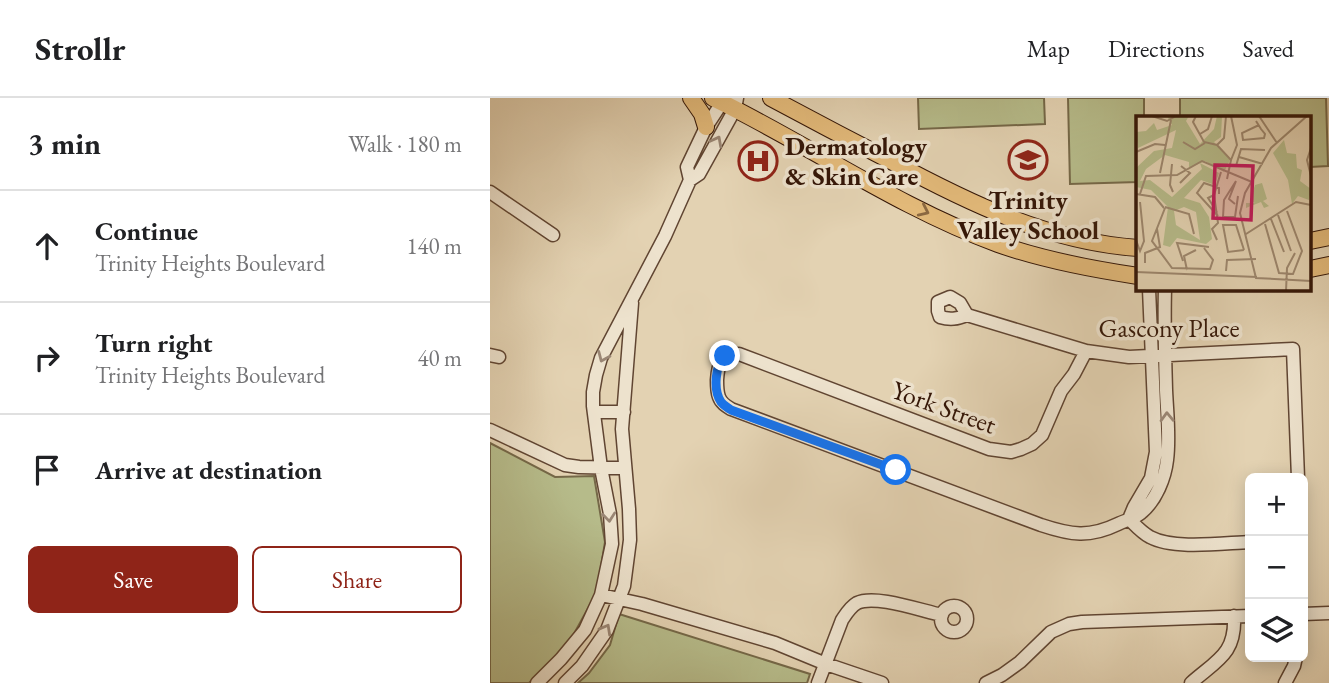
<!DOCTYPE html>
<html lang="en">
<head>
<meta charset="utf-8">
<style>
  body { margin:0; font-family:"EB Garamond",serif; background:#f6f6f6; color:#202124 }
  .controls { position:absolute; right:21px; bottom:21px; display:grid; overflow:hidden; border-radius:10px; box-shadow:0 4px 18px #0003 }
  .controls button { width:63px; height:63px; display:grid; place-items:center; padding:0; border:0; border-bottom:2px solid #e0e0e0; background:#fff; color:#202124; font:35px sans-serif }
  .stop { position:absolute; width:21px; height:21px; margin:-16px; border:5px solid #1a73e8; border-radius:50%; background:#fff }
  .stop.end { background:#1a73e8; border-color:#fff; box-shadow:0 2px 7px #0008 }
  .list { margin:0; padding:0; list-style:none }
  h2 { display:flex; justify-content:space-between; align-items:center; height:91px; margin:0; padding:0 28px; font-size:30px }
  h2 small { font-size:23px; font-weight:400; color:#757577 }
  .list li { display:grid; grid-template-columns:46px 1fr auto; gap:21px; align-items:center; box-sizing:border-box; height:112px; padding:0 28px; border-top:2px solid #e0e0e0 }
  .list b { display:block; font-size:26px; white-space:nowrap }
  .list p { margin:0; font-size:23px; white-space:nowrap; color:#757577 }
  .list em { font-size:23px; font-style:normal; color:#757577 }
  .actions { display:flex; gap:14px; padding:21px 28px }
  .actions a { flex:1; padding:16px 0; border:2px solid #8f2418; border-radius:10px; text-align:center; font-size:24px; color:#8f2418 }
  .actions .main { background:#8f2418; color:#fff }
  .icon { flex:none; width:38px; height:38px; fill:none; stroke:currentColor; stroke-width:2; stroke-linecap:round; stroke-linejoin:round }
  .map { position:relative; flex:none; width:839px; height:585px; overflow:hidden }
  header { display:flex; align-items:center; gap:42px; box-sizing:border-box; height:98px; padding:0 35px; background:#fff; border-bottom:2px solid #e0e0e0 }
  header strong { font-size:33px }
  nav { display:flex; gap:38px; margin-inline-start:auto; font-size:24px }
  main { display:flex }
  aside { flex:1; background:#fff }
  .map>svg:first-child { display:block }
  .green { fill:#b6bb8a; stroke:#756848; stroke-width:2 }
  .lines { fill:none; stroke-linecap:round; stroke-linejoin:round }
  .minor-casing { stroke:#604532; stroke-width:15 }
  .major-casing { stroke:#341607; stroke-width:18 }
  .minor { stroke:#ede2cd; stroke-width:12 }
  .major { stroke:#e2b979; stroke-width:16 }
  .oneway { stroke:#9a8674 }
  .oneway2 { stroke:#8b6840 }
  .route { stroke:#1a73e8; stroke-width:9 }
  .labels { text-anchor:middle; dominant-baseline:central; stroke-width:7; stroke-linejoin:round; paint-order:stroke }
  .poi-label { font-size:26px; font-weight:bold; fill:#341607; stroke:#ede2cd; text-anchor:start }
  .street-label { font-size:26px; fill:#341607; stroke:#ede2cd }
  .inset-road { fill:none; stroke:#9d876e; stroke-width:2 }
  .view { fill:#c2185b; fill-opacity:0.15; stroke:#c2185b; stroke-width:3.5 }
  .inset-edge { fill:none; stroke:#341607; stroke-width:3.5 }
</style>
</head>
<body>
<header>
<strong>Strollr</strong>
<nav><a>Map</a><a>Directions</a><a>Saved</a></nav>
</header>
<main>
<aside>
<h2>3 min<small>Walk · 180 m</small></h2>
<ul class="list">
<li><svg class="icon" aria-label="ahead" viewBox="0 0 24 24"><path d="M12 20V5M6 11l6-6 6 6"/></svg><div><b>Continue</b><p>Trinity Heights Boulevard</p></div><em>140 m</em></li>
<li><svg class="icon" aria-label="right" viewBox="0 0 24 24"><path d="M7 20v-9h11M14 6l5 5-5 5"/></svg><div><b>Turn right</b><p>Trinity Heights Boulevard</p></div><em>40 m</em></li>
<li><svg class="icon" aria-label="arrive" viewBox="0 0 24 24"><path d="M6 21V4h12l-3 4 3 4H6"/></svg><div><b>Arrive at destination</b></div></li>
</ul>
<div class="actions"><a class="main">Save</a><a>Share</a></div>
</aside>
<div class="map">
<svg width="839" height="585" viewBox="0 0 839 585">
  <rect width="100%" height="100%" fill="#e3d2b2"/>
  <filter id="stains"><feTurbulence type="fractalNoise" baseFrequency=".00286" numOctaves="4"/><feColorMatrix values="0 0 0 0 .2 0 0 0 0 .09 0 0 0 0 .02 0 0 0 .5 -.17"/></filter>
  <radialGradient id="worn" r=".72"><stop offset=".6" stop-color="#630" stop-opacity="0"/><stop offset="1" stop-color="#630" stop-opacity=".3"/></radialGradient>
  <path class="green" d="M428,0H554L555,26L429,31Z
    M578,0H654V19H648V84L580,86Z
    M690,0H836L838,68L820,69V19H690Z
    M0,345L65,379L104,378L115,444L107,494L80,543L39,585H0Z
    M129,516L320,576L317,585H88L99,575L120,547Z"/>
  <g class="lines">
    <g class="minor-casing">
      <path id="minor" d="M200,82L197,69L216,29L235,0
        M0,94L63,137
        M460,199L470,205L477,217C467,221 460,222 450,219L448,213V204Z
        M477,217L596,253L639,259L803,251L808,380
        M596,253L584,276L571,293L552,337L542,346L531,351L521,354L499,351L249,256C231,256 228,266 227,282C227,287 227,294 229,299C231,305 236,308 241,311L551,427C581,437 599,440 628,426C636,422 647,420 652,414C666,402 675,380 677,362C680,339 677,315 676,292C675,259 674,225 675,191
        M0,257L9,259
        M104,314H134
        M0,332L75,367L89,369L135,370
        M639,421L644,409L661,380L666,354L659,191
        M639,421C645,427 652,435 660,439C684,452 733,445 760,444
        M111,497L152,506L285,545L336,566L392,585
        M451 521a13 13 0 1 1 26 0a13 13 0 1 1-26 0Z
        M813,516L839,515
        M47,585L71,561L95,532L111,497L122,446L120,416L111,370L103,308V294L106,277L111,260L175,138L200,82L209,76L245,11L247,0
        M75,585L92,568L117,532L134,488L140,442L139,411L132,331L142,205
        M328,585L352,522C356,516 360,509 367,505C385,496 432,513 452,517
        M496,585L512,577L530,564L561,534L579,526L592,524L760,518
        M701,585C727,562 746,556 744,518
        M795,585L804,568L806,559"/>
    </g>
    <g class="major-casing">
      <path id="major" d="M201,0L212,16L216,29
        M223,0C318,46 409,110 508,146C553,162 601,171 648,178
        M281,0C320,21 360,42 399,62C477,104 558,144 648,150
        M820,143L839,139
        M820,171L839,167"/>
    </g>
    <use href="#minor" class="minor"/>
    <use href="#major" class="major"/>
  </g>
  <defs><path id="oneway-chevron" d="M-2-3.5L2.5 0L-2 3.5" fill="none" stroke-width="1.6" stroke-linecap="round" stroke-linejoin="round" transform="scale(1.75)"/></defs>
  <g class="oneway">
    <use href="#oneway-chevron" transform="translate(227 43) rotate(-62)"/>
    <use href="#oneway-chevron" transform="translate(113 259) rotate(113)"/>
    <use href="#oneway-chevron" transform="translate(677 319) rotate(-92)"/>
    <use href="#oneway-chevron" transform="translate(119 419) rotate(84)"/>
    <use href="#oneway-chevron" transform="translate(116 531) rotate(-61)"/>
  </g>
  <use class="oneway2" href="#oneway-chevron" transform="translate(434 113) rotate(25)"/>
  <g class="lines">
    <path class="route" d="M235,258C225,267 223,292 231,304C234,308 237,309 241,312L406,372"/>
  </g>
  <defs>
    <g id="school-ring" transform="scale(2.0125)"><circle r="9.5" fill="#ede2cd" stroke="#8f2418" stroke-width="1.5"/><path d="M0-5L7-2L0 1L-7-2ZM-4 1L0 2.5L4 1V4Q0 6-4 4Z" fill="#8f2418"/></g>
    <g id="hospital-ring" transform="scale(2.0125)"><circle r="9.5" fill="#ede2cd" stroke="#8f2418" stroke-width="1.5"/><path d="M-5-5h3v3.5h4V-5h3V5h-3V1.5h-4V5h-3Z" fill="#8f2418"/></g>
  </defs>
  <g fill-rule="evenodd">
    <use href="#school-ring" x="538" y="62"/>
    <use href="#hospital-ring" x="268" y="63"/>
  </g>
  <g class="labels">
    <g class="poi-label">
      <text x="295" y="48">Dermatology<tspan x="295" dy="30">&amp; Skin Care</tspan></text>
      <text x="538" y="102" text-anchor="middle">Trinity<tspan x="538" dy="30">Valley School</tspan></text>
    </g>
    <g class="street-label">
      <text x="679" y="230">Gascony Place</text>
      <text transform="translate(454 309) rotate(20)">York Street</text>
    </g>
  </g>
  <g transform="translate(646 18)">
    <rect width="175" height="175" fill="#e3d2b2"/>
    <path d="M31,0H53L50,5L64,28L78,13L81,0H86L85,21L78,26L94,44L88,56L69,45L53,52V46L29,39L10,53L4,65L14,64L36,81L66,53L64,47L83,57L79,69L65,64L48,82L64,87L73,101L76,123L70,128L41,122L34,131L27,129L32,91L15,74L0,71V52L18,35L36,32L40,14L2,32L0,16L10,15L18,7L21,14L36,9ZM48,91L60,96L64,124L40,109L38,95ZM148,24L151,37L160,38L161,52L166,54L164,65L175,73L173,84L162,80L156,88L152,64L137,37ZM126,67L131,83L127,85L133,90L128,92L125,86L110,92V87H119L114,85L119,69Z" fill="#b6bb8a" fill-rule="evenodd"/>
    <path class="inset-road" d="M16,0L31,5L40,0M60,0L57,6L68,26L81,29L95,44L91,63M95,0L101,29L95,44M123,0L141,27M171,0L135,32L109,77L104,97L120,162L175,165M120,5L125,13L129,18L128,22L107,24L106,17L123,9M64,18L72,13L76,0M47,26L59,33L69,27M81,29L88,22L90,0M175,32L171,44L175,60M0,36L19,28L29,29M103,41L127,48M36,48L34,69L37,76M100,50L105,33L129,34M24,57L35,4M100,65L88,84L87,101H99L102,80M44,67L54,57L45,50M0,78L19,81L28,92M4,78L10,60L41,59L66,45L116,66M78,79L82,107L76,113L81,124M99,88L93,83L100,65M29,91L53,98L58,118M29,92L16,125L36,152L74,153L77,144L68,132M81,96L72,82L78,79L85,56M142,99L155,135M82,100L61,77L68,67L83,72V78M135,103L148,136M129,108L143,157L157,158L166,135L151,95M110,118L160,86L175,89M0,124L4,135L8,125L4,86M108,134L100,109H87L92,136L108,134M47,145L41,127L73,131M9,147V137L24,131L21,113M51,154L48,140L60,134M90,155L91,144L120,143M0,156L121,161M150,175L151,152L159,137"/>
    <path class="view" d="M79,49L117,50L115,104L77,102Z"/>
    <rect width="175" height="175" class="inset-edge"/>
  </g>
  <rect width="100%" height="100%" filter="url(#stains)"/>
  <rect width="100%" height="100%" fill="url(#worn)"/>
</svg>
<div class="controls">
<button>+</button>
<button>−</button>
<button><svg class="icon" aria-label="layers" viewBox="0 0 24 24"><path d="M12 4l9 5-9 5-9-5zM3 14l9 5 9-5"/></svg></button>
</div>
<div class="stop" style="left:406px;top:372px"></div>
<div class="stop end" style="left:235px;top:258px"></div>
</div>
</main>
</body>
</html>
